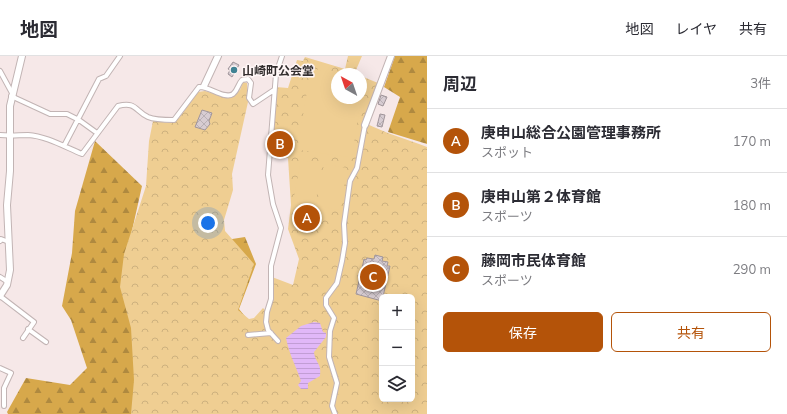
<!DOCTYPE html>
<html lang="ja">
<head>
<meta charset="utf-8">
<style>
  body { margin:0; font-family:Mulish,"Noto Sans JP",sans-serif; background:#f2f2f3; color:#2b2b33 }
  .controls { position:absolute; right:12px; bottom:12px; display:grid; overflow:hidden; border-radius:6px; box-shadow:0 4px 16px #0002 }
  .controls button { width:36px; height:36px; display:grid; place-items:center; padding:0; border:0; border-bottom:1px solid #e1e1e2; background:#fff; color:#2b2b33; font:20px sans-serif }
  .compass { position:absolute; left:331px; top:12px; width:36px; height:36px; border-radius:50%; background:#fff; box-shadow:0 4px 16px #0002; rotate:320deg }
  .you { position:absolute; left:208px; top:167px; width:14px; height:14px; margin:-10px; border:3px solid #fff; border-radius:50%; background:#1a73e8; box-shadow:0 0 0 6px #1a73e833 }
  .badge { display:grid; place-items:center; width:26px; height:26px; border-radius:50%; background:#b45309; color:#fff; font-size:13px; font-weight:700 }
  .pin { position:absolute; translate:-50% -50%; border:2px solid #fff; box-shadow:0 1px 4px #0006 }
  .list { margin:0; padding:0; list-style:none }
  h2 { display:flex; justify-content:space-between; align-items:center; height:52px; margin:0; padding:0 16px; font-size:17px }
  h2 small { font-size:13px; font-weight:400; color:#7c7c81 }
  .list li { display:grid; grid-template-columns:26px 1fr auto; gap:12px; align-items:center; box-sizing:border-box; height:64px; padding:0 16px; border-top:1px solid #e1e1e2 }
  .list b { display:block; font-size:15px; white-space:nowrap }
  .list p { margin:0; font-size:13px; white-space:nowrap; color:#7c7c81 }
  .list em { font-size:13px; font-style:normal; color:#7c7c81 }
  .actions { display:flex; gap:8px; padding:12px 16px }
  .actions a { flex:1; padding:9px 0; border:1px solid #b45309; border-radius:6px; text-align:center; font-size:14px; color:#b45309 }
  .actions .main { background:#b45309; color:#fff }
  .icon { flex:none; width:22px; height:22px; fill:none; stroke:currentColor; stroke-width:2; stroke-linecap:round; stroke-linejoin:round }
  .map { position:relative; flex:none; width:427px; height:358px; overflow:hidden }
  header { display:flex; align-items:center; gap:24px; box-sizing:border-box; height:56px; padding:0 20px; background:#fff; border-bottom:1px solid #e1e1e2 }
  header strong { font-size:19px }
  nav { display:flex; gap:22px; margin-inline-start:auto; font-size:14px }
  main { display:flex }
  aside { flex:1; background:#fff }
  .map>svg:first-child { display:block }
  .forest { fill:url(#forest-firs) }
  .park { fill:url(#park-crowns); fill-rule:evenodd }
  .garden { fill:#efce92 }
  .water { fill:url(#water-rules) }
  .building { fill:url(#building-cross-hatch); stroke:#a0959a }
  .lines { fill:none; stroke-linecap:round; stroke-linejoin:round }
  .street-casing { stroke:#c2b4b4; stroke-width:6 }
  .secondary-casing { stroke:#c2b4b4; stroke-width:8 }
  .street { stroke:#fff; stroke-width:4 }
  .secondary { stroke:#fff; stroke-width:6 }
  .poi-dot { fill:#408293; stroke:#fff6f6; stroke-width:1.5 }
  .labels { text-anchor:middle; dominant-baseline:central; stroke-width:3; stroke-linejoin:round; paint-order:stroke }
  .poi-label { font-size:12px; font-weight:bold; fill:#332e2e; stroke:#fff6f6; text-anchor:start }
</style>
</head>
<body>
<header>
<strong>地図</strong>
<nav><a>地図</a><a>レイヤ</a><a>共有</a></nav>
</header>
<main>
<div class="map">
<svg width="427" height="358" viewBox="0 0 427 358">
  <defs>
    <pattern id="forest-firs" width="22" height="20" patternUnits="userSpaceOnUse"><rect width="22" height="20" fill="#d7a84b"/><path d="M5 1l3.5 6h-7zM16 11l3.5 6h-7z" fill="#af893f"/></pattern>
    <pattern id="park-crowns" width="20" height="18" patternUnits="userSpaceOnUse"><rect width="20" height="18" fill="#efce92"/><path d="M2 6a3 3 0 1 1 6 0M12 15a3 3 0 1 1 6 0" fill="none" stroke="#cdb17e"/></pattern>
    <pattern id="water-rules" width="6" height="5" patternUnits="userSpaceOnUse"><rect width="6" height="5" fill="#e1b8f8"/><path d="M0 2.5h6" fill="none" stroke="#c29ed5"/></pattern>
    <pattern id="building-cross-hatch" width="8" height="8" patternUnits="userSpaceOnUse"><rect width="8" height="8" fill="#d7ccd2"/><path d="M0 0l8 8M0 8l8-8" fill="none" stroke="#b9b0b5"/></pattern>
  </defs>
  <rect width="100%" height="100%" fill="#f6e8e8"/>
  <path class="forest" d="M395,0H427V88L388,76L400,41L384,31Z
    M95,85L142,130L125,206L200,188L245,181L256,208L239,253L257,275L297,358H8L7,356L26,322L70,329L87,312L71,264L62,250L72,197L75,155Z"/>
  <path class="park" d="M348,0H362L356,14L359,18H337V42H361V20L378,27L365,67C385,77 406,83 427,91V358H131L134,324L131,272L120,231L124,198L146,130L149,85L153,65L171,67L179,62L198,36L205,35L228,42L240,34L243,26L247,27L248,46L232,118L233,134L224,164L225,175L254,208L238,254L249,263L254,262L263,252L266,255L273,244L272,221L293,229L299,203L288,173L291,149L288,102L272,100L276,31L288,32L297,4L303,5L305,1L345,13ZM382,241H412V343H382Z"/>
  <path class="garden" d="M315,13L341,18H337V42H361V22L364,25L352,99L348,101L300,94L298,90L310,17Z
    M301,104L322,108L315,150L293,146Z
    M324,108L347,112L340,154L317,150Z"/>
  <path class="water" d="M314,266L320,267L323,276L326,277V281L314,296C315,307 322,307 320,320L308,327V333H301L298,329L301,325C296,310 289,298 286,282L301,270Z"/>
  <path class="building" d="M233,6L239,9L232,21L228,18L230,14L228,13Z
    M381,39L387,41L383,50L378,48Z
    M202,54L212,57L209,65L210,68L205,74L195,71Z
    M380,58L385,59L382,71L377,70Z
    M279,74L288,76L285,100L276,99V97H273L275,76H279Z
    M299,154L314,157V163L307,170L301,169L298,161Z
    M375,199L383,201L382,205L388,206L387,210H390L382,245L356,238L359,225L358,219L361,218L364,203L366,204L367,202L374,203Z"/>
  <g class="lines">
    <g class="street-casing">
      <path id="street" d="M0,15L12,37
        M11,40L50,58H67L79,64L97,77
        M0,79C10,80 19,79 28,79C46,80 65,91 82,98L118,50C136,45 135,55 148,61C155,64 166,64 174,64L199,31C209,30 225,44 233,38C238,34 238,28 242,24L248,23L251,27L249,42L253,48L274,34
        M64,90L99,23L106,20L120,0
        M0,185L1,183L9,186
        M0,221L8,226
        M0,240L34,266L23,282
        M28,273L46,286
        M248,279L271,277
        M278,285L268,274L266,266L267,256L271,243V210L281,172L273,148L268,119L276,18L282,0
        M0,312L11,317L4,332V350
        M335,358L332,350L337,327L329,301L330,275L334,262L326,249V242L337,227L342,205L345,187L344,168L350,125L357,112L365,69"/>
    </g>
    <g class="secondary-casing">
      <path id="secondary" d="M204,30L218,0
        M365,69L391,0
        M0,240L7,229L10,214L7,149L10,115V50L22,0"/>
    </g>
    <use href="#street" class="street"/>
    <use href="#secondary" class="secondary"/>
  </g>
  <circle class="poi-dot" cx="234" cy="14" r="4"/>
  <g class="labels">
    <g class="poi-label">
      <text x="242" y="14">山崎町公会堂</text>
    </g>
  </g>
</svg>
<div class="controls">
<button>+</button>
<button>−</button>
<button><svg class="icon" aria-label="layers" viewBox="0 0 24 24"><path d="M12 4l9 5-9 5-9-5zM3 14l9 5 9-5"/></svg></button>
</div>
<svg class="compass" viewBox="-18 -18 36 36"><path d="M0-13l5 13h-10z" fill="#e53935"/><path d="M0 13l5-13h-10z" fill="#7c7c81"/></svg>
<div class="you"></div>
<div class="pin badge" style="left:307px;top:162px">A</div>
<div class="pin badge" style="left:280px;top:88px">B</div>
<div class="pin badge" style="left:373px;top:221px">C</div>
</div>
<aside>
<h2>周辺<small>3件</small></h2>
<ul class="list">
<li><span class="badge">A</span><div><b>庚申山総合公園管理事務所</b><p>スポット</p></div><em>170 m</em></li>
<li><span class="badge">B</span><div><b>庚申山第２体育館</b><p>スポーツ</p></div><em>180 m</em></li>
<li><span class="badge">C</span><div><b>藤岡市民体育館</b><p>スポーツ</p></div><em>290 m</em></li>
</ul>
<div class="actions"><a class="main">保存</a><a>共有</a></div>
</aside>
</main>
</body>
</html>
